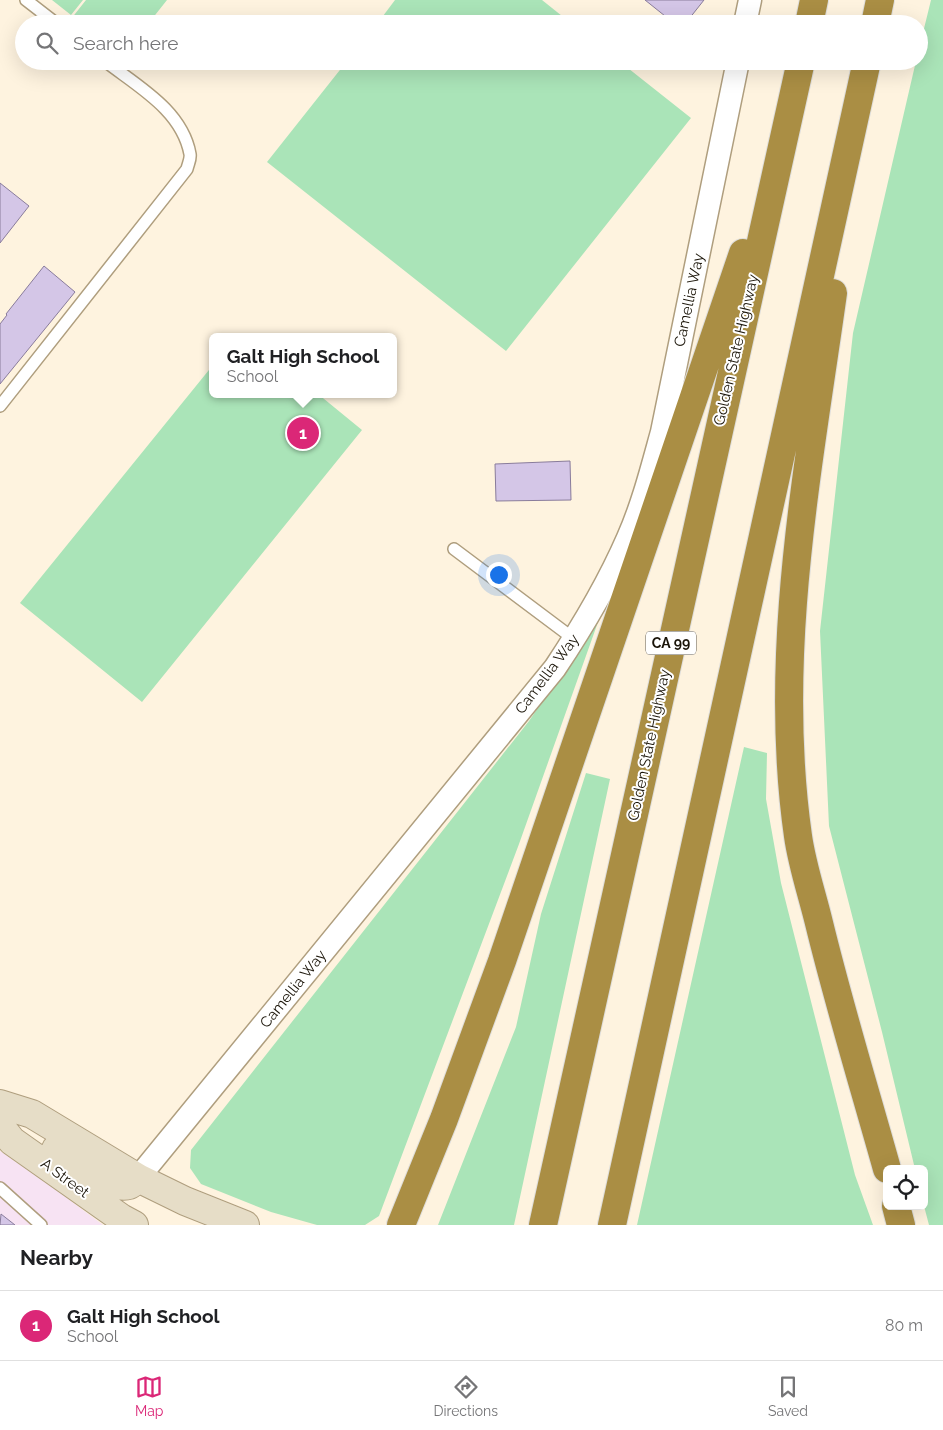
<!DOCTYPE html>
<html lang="en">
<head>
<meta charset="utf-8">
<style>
  body { margin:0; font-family:Raleway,sans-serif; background:#f2f2f2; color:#202124 }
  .controls { position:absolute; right:15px; bottom:15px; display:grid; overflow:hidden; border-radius:8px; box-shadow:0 5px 20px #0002 }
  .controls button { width:45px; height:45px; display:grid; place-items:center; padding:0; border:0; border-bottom:1px solid #e0e0e0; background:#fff; color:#202124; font:25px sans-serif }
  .you { position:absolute; left:498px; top:574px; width:18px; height:18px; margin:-12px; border:4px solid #fff; border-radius:50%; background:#1a73e8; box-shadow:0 0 0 8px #1a73e833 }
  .badge { display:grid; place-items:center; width:32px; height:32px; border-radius:50%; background:#db2777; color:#fff; font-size:16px; font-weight:700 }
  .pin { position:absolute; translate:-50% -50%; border:2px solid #fff; box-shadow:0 1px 5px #0006 }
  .popup { position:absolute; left:209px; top:333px; width:188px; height:65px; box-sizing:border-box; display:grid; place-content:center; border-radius:8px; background:#fff; filter:drop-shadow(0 1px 4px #0005); font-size:16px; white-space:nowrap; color:#757577 }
  .popup b { font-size:19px; color:#202124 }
  .popup::after { content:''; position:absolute; left:50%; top:100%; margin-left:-10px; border:10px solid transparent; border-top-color:#fff }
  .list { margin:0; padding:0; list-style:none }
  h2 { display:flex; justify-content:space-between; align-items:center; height:65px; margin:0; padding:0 20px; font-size:21px }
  h2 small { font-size:16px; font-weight:400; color:#757577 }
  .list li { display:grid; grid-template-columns:32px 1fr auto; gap:15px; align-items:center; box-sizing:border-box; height:70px; padding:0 20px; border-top:1px solid #e0e0e0 }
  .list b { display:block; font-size:19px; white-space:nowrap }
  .list p { margin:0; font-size:16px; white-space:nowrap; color:#757577 }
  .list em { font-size:16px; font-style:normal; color:#757577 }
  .icon { flex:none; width:28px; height:28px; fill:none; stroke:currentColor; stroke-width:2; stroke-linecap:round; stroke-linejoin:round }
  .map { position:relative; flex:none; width:943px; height:1225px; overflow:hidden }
  .search { position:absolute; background:#fff; box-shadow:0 5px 20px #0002; left:15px; right:15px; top:15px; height:55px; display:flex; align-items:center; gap:12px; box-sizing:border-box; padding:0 18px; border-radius:28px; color:#757577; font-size:19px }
  .sheet { height:135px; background:#fff }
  nav { display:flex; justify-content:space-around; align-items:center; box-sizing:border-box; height:70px; border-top:1px solid #e0e0e0; background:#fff; font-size:14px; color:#757577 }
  nav a { display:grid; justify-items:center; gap:2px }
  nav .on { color:#db2777 }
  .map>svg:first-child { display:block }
  .commercial { fill:#f7e3f3 }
  .green { fill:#aae4b8 }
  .building { fill:#d4c6e7; stroke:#897c9b }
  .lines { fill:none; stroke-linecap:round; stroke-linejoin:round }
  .service-casing { stroke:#af9e7e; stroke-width:14 }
  .minor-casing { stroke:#af9e7e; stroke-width:25 }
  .secondary-casing { stroke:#af9e7e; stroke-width:30 }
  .motorway-casing { stroke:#dfdedc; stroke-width:30 }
  .service { stroke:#fff; stroke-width:11 }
  .minor { stroke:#fff; stroke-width:22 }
  .secondary { stroke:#e6ddc7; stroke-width:28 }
  .motorway { stroke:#aa8e44; stroke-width:28 }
  .labels { text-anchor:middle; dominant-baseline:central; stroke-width:4; stroke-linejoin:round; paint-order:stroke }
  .shield { fill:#fff; stroke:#5f5a52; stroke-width:1 }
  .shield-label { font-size:14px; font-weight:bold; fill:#1a1408 }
  .street-label { font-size:15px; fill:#1a1408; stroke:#fff }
</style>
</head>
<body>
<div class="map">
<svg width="943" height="1225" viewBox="0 0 943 1225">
  <rect width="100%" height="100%" fill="#fef3df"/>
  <path class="commercial" d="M0,1151L60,1193L103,1225H0Z"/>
  <path class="green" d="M52,0H83L71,15Z
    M86,0H167L148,24H78L71,19Z
    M395,0H542L572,24H377Z
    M931,0H943V1225H929L924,1206V1169H915L882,1032L829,826L820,631L853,333L916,61H919V49Z
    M347,61H619L691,118L506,351L267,162Z
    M213,365V394H318L362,430L142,702L20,603Z
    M608,594L519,844L379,1216L365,1225H317L271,1212L201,1184L190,1168L191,1150L529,721L559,677Z
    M744,747L767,753L766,799L781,883L855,1175L873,1225H637Z
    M586,773L610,779L514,1225H438L516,1027L541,914Z"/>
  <path class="building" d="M645,0H704L685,24H675Z
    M0,183L29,206L0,243Z
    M44,266L75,292L0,384V324L7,315L6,314Z
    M570,461L571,500L496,501L495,464Z
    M1,1214L15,1225H0Z"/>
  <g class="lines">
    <g class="service-casing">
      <path id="service" d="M26,0L57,24
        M0,406L187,169C188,164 191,159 190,154C182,110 137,86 105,61
        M454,549L574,639
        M0,1188L41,1225"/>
    </g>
    <g class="minor-casing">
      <path id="minor" d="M745,24L750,0
        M138,1178L555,668C583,626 608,584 628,538C643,504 652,468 662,432L738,61"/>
    </g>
    <g class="secondary-casing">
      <path id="secondary" d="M0,1104L32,1114L138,1178L185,1201L245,1225
        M0,1126L12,1141L121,1218L134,1225
        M56,1149C72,1160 109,1191 129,1185C132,1184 136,1180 138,1178"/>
    </g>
    <g class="motorway-casing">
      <path id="motorway" d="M809,24L814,0
        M875,24L880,0
        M833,293C808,472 772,654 798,836C802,865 812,894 819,923C839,1005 864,1087 887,1169
        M896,1206L901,1225
        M401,1225L444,1119L502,961L743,253
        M543,1225L801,61
        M612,1225L867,61"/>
    </g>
    <use href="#service" class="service"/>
    <use href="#minor" class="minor"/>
    <use href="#secondary" class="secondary"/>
    <use href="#motorway" class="motorway"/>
  </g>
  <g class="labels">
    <rect class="shield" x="646" y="631.5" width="50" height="23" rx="4"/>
    <g class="shield-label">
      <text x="671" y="643">CA 99</text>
    </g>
    <g class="street-label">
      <text transform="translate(689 300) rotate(-78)">Camellia Way</text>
      <text transform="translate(736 350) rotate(-77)">Golden State Highway</text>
      <text transform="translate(547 674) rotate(-53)">Camellia Way</text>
      <text transform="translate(649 745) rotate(-78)">Golden State Highway</text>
      <text transform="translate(293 989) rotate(-51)">Camellia Way</text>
      <text transform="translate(65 1178) rotate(36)">A Street</text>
    </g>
  </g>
</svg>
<div class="controls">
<button><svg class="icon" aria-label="locate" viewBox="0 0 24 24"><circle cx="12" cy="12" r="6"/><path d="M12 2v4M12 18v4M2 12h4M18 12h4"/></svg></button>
</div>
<div class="you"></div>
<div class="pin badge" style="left:303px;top:433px">1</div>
<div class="popup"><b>Galt High School</b>School</div>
<div class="search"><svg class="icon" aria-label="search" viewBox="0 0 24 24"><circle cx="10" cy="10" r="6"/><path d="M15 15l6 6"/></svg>Search here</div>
</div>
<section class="sheet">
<h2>Nearby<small></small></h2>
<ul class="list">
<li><span class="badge">1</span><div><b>Galt High School</b><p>School</p></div><em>80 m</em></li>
</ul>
</section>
<nav>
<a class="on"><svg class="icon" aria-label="map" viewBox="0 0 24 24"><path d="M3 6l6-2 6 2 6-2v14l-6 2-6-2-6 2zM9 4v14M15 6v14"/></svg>Map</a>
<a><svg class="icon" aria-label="directions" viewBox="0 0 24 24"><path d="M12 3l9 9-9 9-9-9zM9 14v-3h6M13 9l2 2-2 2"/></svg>Directions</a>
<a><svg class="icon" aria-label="saved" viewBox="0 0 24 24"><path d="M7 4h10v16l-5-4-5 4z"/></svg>Saved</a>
</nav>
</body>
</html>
